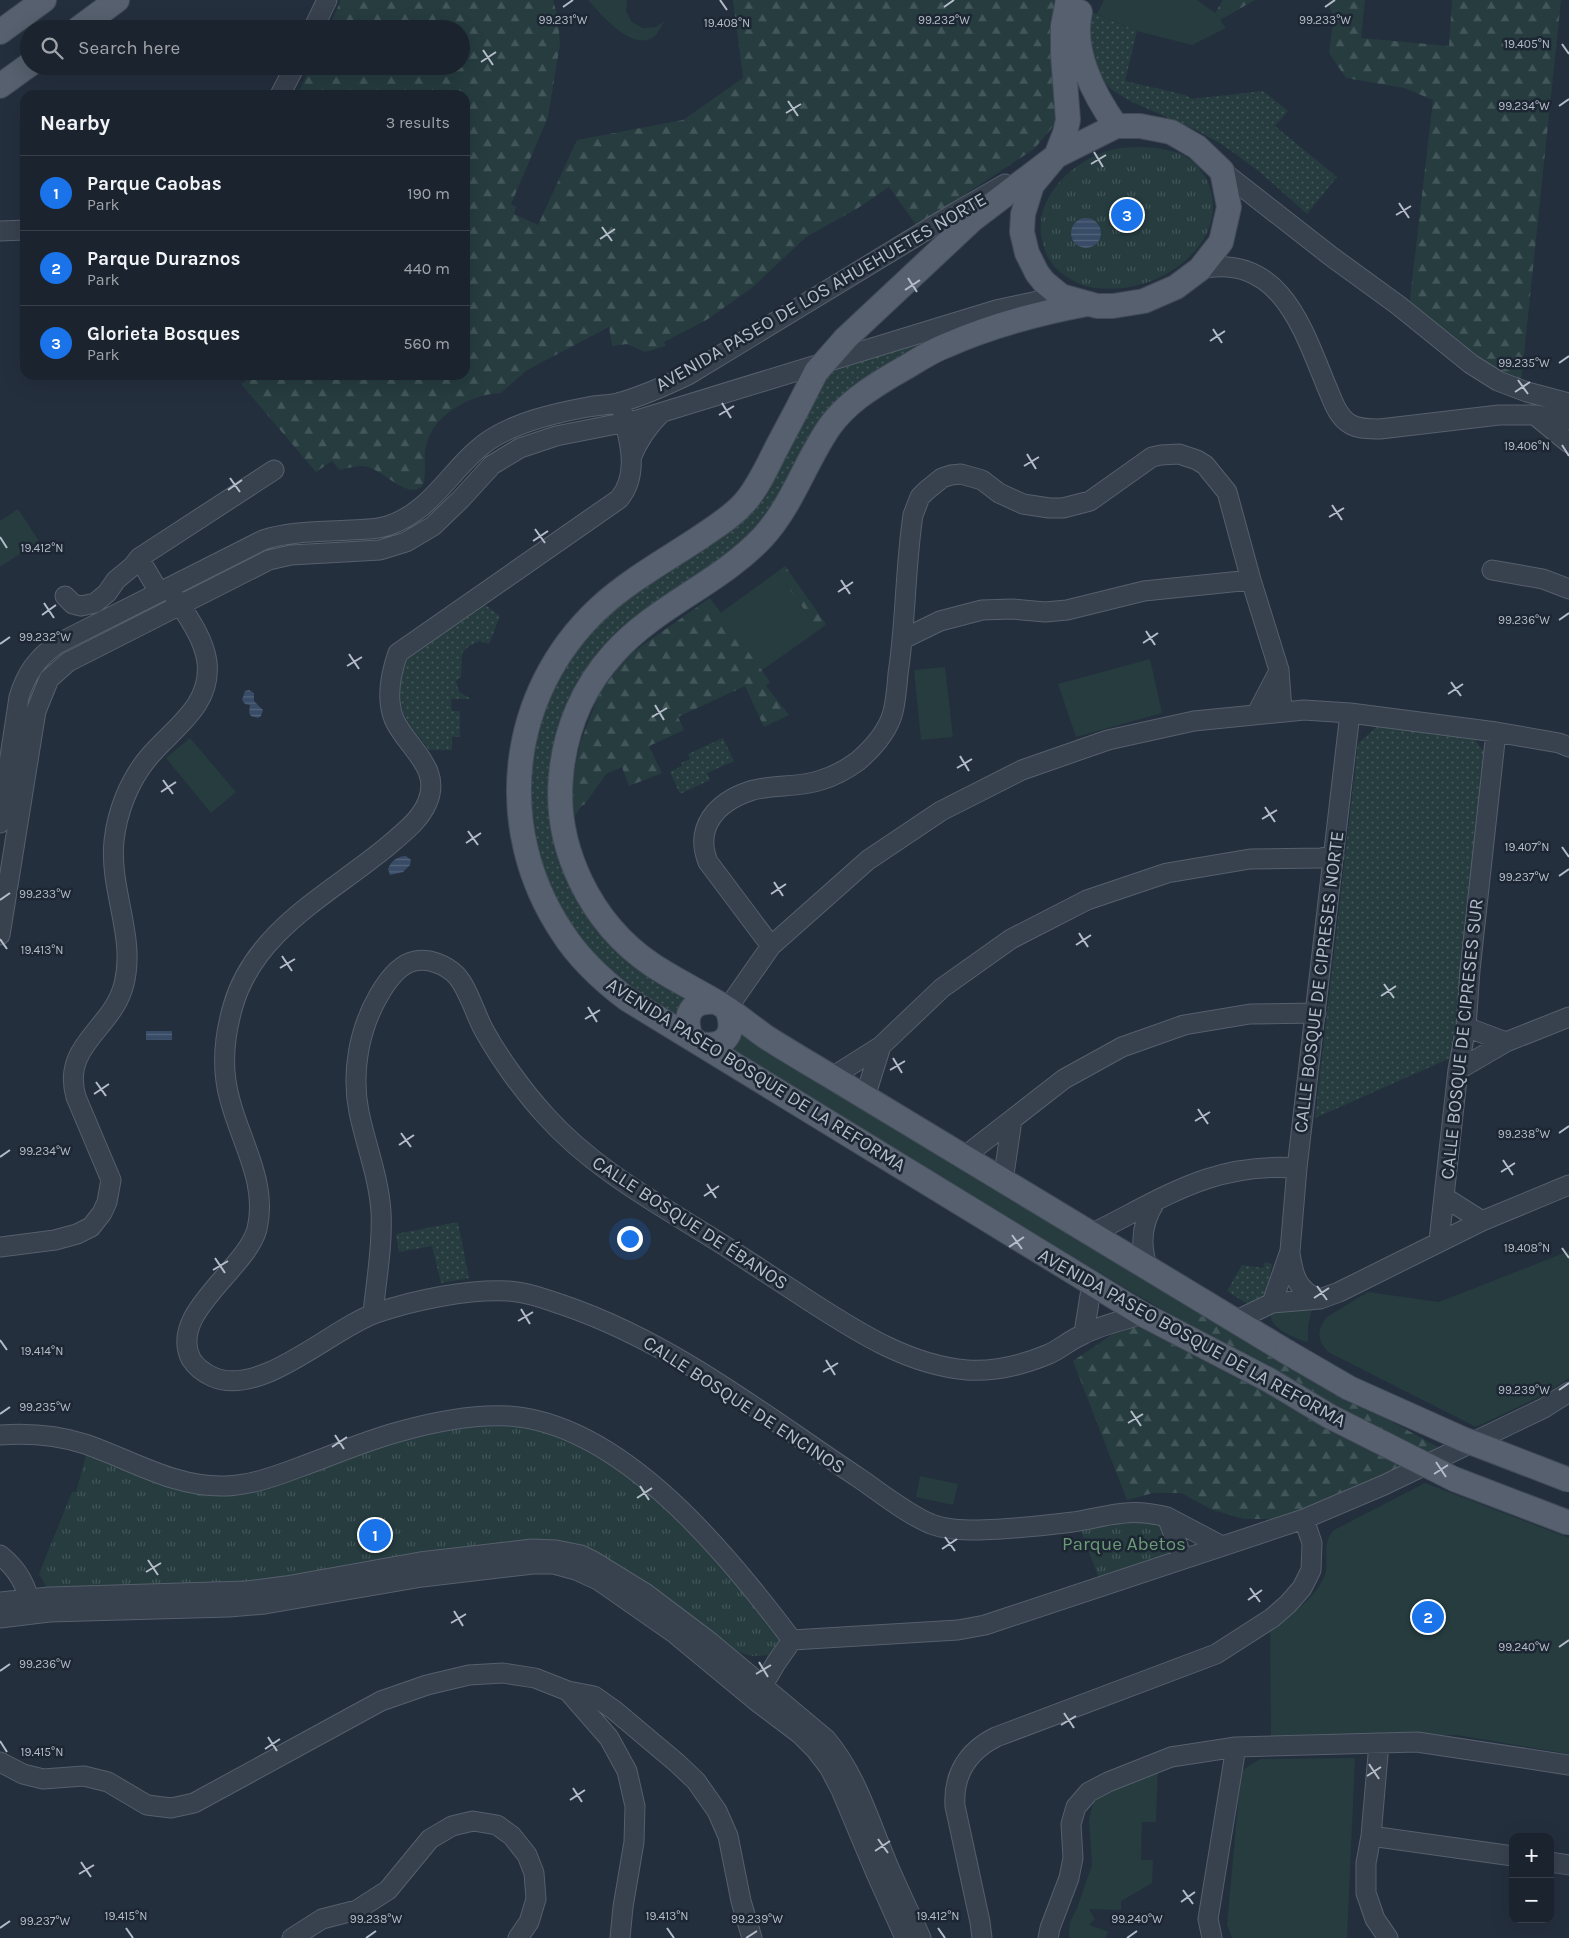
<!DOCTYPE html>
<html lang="en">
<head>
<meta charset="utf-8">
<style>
  body { margin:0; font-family:Karla,sans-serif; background:#282f3a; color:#f1f3f6 }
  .controls { position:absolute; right:15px; bottom:15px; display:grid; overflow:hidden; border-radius:10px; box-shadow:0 5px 20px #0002 }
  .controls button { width:45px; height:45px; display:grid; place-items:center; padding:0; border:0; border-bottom:1px solid #39404a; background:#1b232e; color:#f1f3f6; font:25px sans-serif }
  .you { position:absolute; left:629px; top:1238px; width:18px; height:18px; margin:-12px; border:4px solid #fff; border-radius:50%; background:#1a73e8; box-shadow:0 0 0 8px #1a73e833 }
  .badge { display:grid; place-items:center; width:32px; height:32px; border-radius:50%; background:#1a73e8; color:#fff; font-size:16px; font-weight:700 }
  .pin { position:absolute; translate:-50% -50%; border:2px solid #fff; box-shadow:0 1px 5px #0006 }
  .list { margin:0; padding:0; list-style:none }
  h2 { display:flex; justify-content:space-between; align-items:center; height:65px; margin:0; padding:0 20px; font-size:21px }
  h2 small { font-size:16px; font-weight:400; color:#a0a4aa }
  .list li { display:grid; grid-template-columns:32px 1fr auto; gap:15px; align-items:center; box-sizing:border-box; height:75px; padding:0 20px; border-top:1px solid #39404a }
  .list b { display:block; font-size:19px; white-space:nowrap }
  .list p { margin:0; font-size:16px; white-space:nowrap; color:#a0a4aa }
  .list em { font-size:16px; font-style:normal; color:#a0a4aa }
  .icon { flex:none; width:28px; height:28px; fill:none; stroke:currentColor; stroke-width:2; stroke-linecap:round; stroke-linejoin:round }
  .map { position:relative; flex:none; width:1569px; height:1938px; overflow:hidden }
  .search { position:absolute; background:#1b232e; box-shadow:0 5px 20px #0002; left:20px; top:20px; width:450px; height:55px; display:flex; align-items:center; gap:12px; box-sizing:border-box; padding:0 18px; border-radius:28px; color:#a0a4aa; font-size:19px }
  .panel { position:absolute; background:#1b232e; box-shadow:0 5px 20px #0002; left:20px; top:90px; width:450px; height:290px; border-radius:15px }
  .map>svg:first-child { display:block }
  .grass { fill:#263c3f }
  .forest { fill:url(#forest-firs) }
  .park { fill:url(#park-tufts) }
  .garden { fill:url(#garden-dots) }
  .water { fill:url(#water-rules) }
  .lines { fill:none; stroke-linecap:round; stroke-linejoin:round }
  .minor-casing { stroke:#565f6c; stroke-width:21 }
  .major-casing { stroke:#414a57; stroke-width:26 }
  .minor { stroke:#38414e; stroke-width:19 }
  .major { stroke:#56606e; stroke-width:24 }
  .major-bridge-casing { stroke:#414a57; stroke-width:26; stroke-linecap:butt }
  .major-bridge { stroke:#56606e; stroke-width:24 }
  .ticks { fill:none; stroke:#b4bcc9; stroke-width:2 }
  .labels { text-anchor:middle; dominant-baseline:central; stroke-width:5; stroke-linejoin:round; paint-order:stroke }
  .street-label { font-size:19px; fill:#b4bcc9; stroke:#1d2633 }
  .park-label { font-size:19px; fill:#6b9a76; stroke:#1d2633 }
  .ticks-label { font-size:12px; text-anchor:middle; fill:#b4bcc9; stroke:#1d2633; stroke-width:5; stroke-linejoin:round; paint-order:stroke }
</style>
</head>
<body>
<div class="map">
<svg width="1569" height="1938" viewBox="0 0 1569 1938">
  <defs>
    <pattern id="forest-firs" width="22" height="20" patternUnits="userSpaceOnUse" patternTransform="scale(1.25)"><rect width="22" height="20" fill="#263c3f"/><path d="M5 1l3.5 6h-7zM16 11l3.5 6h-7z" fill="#435659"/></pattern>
    <pattern id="park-tufts" width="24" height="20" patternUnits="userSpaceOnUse" patternTransform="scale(1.25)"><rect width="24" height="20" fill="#263c3f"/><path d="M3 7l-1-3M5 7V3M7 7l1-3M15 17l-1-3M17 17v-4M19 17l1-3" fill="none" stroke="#435659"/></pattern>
    <pattern id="garden-dots" width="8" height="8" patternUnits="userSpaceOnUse" patternTransform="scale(1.25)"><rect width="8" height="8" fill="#263c3f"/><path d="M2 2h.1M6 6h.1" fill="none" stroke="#435659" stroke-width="1.8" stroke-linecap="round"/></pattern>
    <pattern id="water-rules" width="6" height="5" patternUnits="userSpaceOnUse" patternTransform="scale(1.25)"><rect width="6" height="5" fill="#394c67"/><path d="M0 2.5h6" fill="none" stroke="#53647b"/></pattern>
  </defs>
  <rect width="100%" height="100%" fill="#242f3e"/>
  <path class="grass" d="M588,0H627L626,11L632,22L643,28L656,27L666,20C662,24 659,32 655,36C633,54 601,14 588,0Z
    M1104,0H1197L1215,13L1226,28L1192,45L1137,31L1097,14Z
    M18,509L39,541L0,567V521Z
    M777,572L819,630L761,671L719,614Z
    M1150,659L1162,713L1076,737L1058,684Z
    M945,667L953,737L921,740L914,670Z
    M190,738L236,792L211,813L166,758Z
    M736,1029L1266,1344L1254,1364L722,1049Z
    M1569,1251V1378L1541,1396L1476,1427L1330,1353C1317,1343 1316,1329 1327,1317L1368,1292L1439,1302Z
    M1308,1308L1312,1309L1308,1326V1342C1296,1339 1267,1328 1271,1312Z
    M920,1476L958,1484L953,1505L916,1497Z
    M1425,1483L1569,1538V1754L1457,1735L1271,1738L1270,1628C1289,1617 1321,1594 1326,1571C1328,1556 1322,1542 1334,1530Z
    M1355,1758L1347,1938H1232L1227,1925L1241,1771L1260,1759Z
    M1158,1768L1156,1822H1142L1141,1860H1153L1152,1883L1121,1901V1910L1089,1909L1095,1919L1089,1925L1109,1932L1105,1937L1108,1938H1069L1070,1922L1077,1908L1092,1865L1089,1820L1093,1803L1100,1794Z"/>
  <path class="forest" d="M341,0H553L558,18L560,44L548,117L511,204L516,207L514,214L538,225L577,140L683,120L743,78L733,0H1056L1052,25L1059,87L1056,123L1034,149L917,226L889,187L858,208L806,237L753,287L708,319L664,342L666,346L645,352L627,344L612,346L609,327L527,370L501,393C471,394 433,414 426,446C423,458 427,473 423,485C409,501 384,471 368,467C359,464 349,468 340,470L332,461L316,472L241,384L254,375H465V95H297L311,66H461V29H328Z
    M1223,0H1255L1220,20L1215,13Z
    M1329,0H1365L1361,38L1449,46L1452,0H1561L1521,383L1501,376L1409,307L1433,100L1404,88L1346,78L1329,53L1333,23Z
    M785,566L826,624L819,630L777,572Z
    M710,598L770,682L766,686L789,715L764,727L745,686L678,717L684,730L649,746L662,773L629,786L622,767L606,774L585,804L581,806L575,816L571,792L574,773L580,744L599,694L618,668L633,652Z
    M1208,1316L1308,1375L1454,1456L1273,1519H1244L1213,1510L1181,1493H1153L1127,1500L1073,1361L1128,1324L1150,1319Z"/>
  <path class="park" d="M1133,147C1149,147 1166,148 1181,154C1196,161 1207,176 1211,191C1223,239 1177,277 1134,286C1122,289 1109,289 1096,288C1082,287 1070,280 1059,271C1048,262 1043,248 1041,234C1037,198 1068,167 1099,154C1110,149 1121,148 1133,147Z
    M509,1424C533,1429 556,1433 578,1445C626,1469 671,1509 708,1548C734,1574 758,1610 782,1639L771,1655L752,1656L735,1651L608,1562L49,1592L39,1574L72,1492H76L87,1452L191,1492L391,1442L465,1426Z
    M1167,1517L1183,1559L1102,1586L1077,1521Z"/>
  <path class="garden" d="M1087,10L1137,31L1125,81L1186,95L1191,99L1263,91L1288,111L1275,126L1337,177L1307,214L1261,173L1223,145L1198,131L1130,101L1112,90L1097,74L1091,64Z
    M952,328L860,384L759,524L741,543L587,672L561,857L684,994L688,1001L677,1013L673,1012L644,996L606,965L592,951L568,921L552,890L539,855L531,802L532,771L535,749L544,715L555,687L574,654L613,609L705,546L825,373L913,344Z
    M483,603L500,616L489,644L480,641L469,646L462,653L461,677L456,681L459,692L471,699H451L452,711H460V737H452V750H429C421,739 410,727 404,714C398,700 400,670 407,657Z
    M1376,727L1473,737L1489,759L1455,1056L1315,1118L1358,744Z
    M723,738L734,761L707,773L710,780L680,794L670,772L682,766L681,763L690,759L688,754Z
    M458,1222L469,1278L441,1283L432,1246L399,1252L396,1234Z
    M1265,1262L1272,1264L1266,1299L1254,1308L1227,1291L1242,1265L1263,1268Z"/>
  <path class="water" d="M1071 233a15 15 0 1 1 30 0a15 15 0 1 1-30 0Z
    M249,690L254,693V701L263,710L261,716L258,718L251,716L249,713L250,705L245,704L242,700L245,691Z
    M406,856L411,860L410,865L403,872L390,875L388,869C391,861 398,856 406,856Z
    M146,1031H172V1040H146Z"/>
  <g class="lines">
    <g class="minor-casing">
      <path id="minor" d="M313,29L327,0
        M280,95L295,66
        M1222,171L1332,257L1398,305L1471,364L1498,381L1527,392L1569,403
        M0,231L25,230
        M1200,269C1279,253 1302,326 1326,385C1332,398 1337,417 1350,424C1358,429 1370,429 1380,429L1499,415H1535L1569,420
        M620,402C627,433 642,472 619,499L398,653C391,673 386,699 394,719C406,747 443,768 427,803C420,820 403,833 389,845C332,893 255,929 233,1006C224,1037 221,1069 230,1100C241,1143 268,1183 257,1229C246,1270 168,1313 191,1359C196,1367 204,1373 213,1377C261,1398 332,1328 376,1313C415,1300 467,1289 508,1291C527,1292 545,1299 563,1305C672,1342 764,1415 859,1478C881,1493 907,1514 931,1524C947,1530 962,1530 978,1530C1010,1529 1041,1526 1073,1522C1110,1516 1128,1507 1167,1517L1183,1559
        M1536,416L1569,443
        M631,458C638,440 647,427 661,413
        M1492,570L1543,579L1569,589
        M159,592L139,558L274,470
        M65,596L73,604L81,606L95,603L107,593L116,580L133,566L139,558
        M903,639L940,621L982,610L1012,609L1045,612L1067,610L1144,591L1251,580
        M1257,713L1279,671
        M0,823L19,697C26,674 37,658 57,644L263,540C291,531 320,532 350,530C362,529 375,530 387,526C433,512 451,467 488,441C516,422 555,413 588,407C598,405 608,405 618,403C643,396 665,386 688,375L956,212L1005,184
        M0,935L36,711L49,679L68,662L269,560L291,555L380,550L406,542L433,526L461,499L492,465L520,448L556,436L637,420L996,310L1061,296
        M771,946L708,862C694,827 717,802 750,791C771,784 799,788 821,780C835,776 847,769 858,761C873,748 888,731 893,712C896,700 897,686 898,674C906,621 905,568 913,515L920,497L927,490L942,478L951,475L961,474L982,480L999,493L1023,504L1049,508H1063L1090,501L1152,457L1161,455L1179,454L1197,460L1205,465L1227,492L1251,580L1279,670L1282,711
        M727,1009L771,946L868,860L941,811L1022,770L1108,740L1194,721L1304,710L1350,713L1496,732L1559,743L1569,747
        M1466,1027L1506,1042
        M1458,1070L1506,1042L1569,1017
        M832,1077L881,1046L942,988L1011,939L1087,900L1167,873L1250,859L1321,858L1334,856
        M865,1097L881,1046
        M965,1156L1064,1079L1122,1047L1184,1025L1250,1014L1316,1013
        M1003,1181L1012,1120
        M1444,1197L1482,1221
        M1091,1234C1164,1198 1212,1162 1297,1168
        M1439,1241L1458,1070L1466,1027L1470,970L1496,732
        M0,1247L55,1240L77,1234L91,1227L102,1213L107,1202L111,1180L76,1097C61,1045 113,1029 124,984C136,936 109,890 114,841C117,812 129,781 148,758C173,728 212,706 207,662C204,638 186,614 173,594
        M1290,1253C1293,1274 1297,1292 1320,1299
        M1149,1270C1139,1246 1141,1224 1155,1202
        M1272,1303L1290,1251L1297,1168L1350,713
        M373,1314C376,1281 383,1245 381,1212C379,1178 366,1146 359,1112C351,1073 359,1029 379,995C387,981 399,964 415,961C429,958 446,965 456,975C469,989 475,1015 485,1032C500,1059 524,1092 545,1115C595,1171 662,1206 725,1246C754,1265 782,1283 811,1302C859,1333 909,1365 967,1370C994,1372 1025,1364 1049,1354C1060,1349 1070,1340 1082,1335C1100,1325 1123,1321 1142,1314
        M1235,1321L1272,1303L1320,1299L1339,1292L1482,1221L1569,1185
        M1084,1333L1092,1283
        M0,1435C29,1433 57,1435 85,1444C132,1460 175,1488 226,1486C252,1485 276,1476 300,1467C333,1455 365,1441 398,1432C433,1422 472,1414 509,1416C623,1424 729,1556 792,1640L776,1663L756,1697
        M1167,1517L1222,1546
        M0,1555C18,1569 28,1587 31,1610
        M0,1602L49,1597L246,1591L286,1586L420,1562L532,1549L556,1550L581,1555L593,1561L645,1593L710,1642L826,1739C855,1773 868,1817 885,1858C896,1885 909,1911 921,1938
        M0,1618L49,1612L229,1607L265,1604L422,1577L533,1564H554L576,1570L598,1580L674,1633L755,1700L800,1734L815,1749L829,1767L841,1790L875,1871L905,1938
        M792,1640L958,1630L985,1625L1304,1519L1384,1485L1544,1408L1569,1392
        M568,1691L594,1696L614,1710L677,1763L696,1781L717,1811L728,1836L741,1901L752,1938
        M1379,1743L1371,1836L1366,1863V1893L1375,1919L1388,1938
        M0,1762L23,1774L43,1779L84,1776L108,1782L147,1805L171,1808L194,1803L381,1701L427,1685L469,1675L503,1673L535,1678L568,1691L609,1738L627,1771L635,1806L634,1842L623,1907L620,1938
        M1371,1836L1513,1856
        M1550,1862L1569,1865
        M292,1938L322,1919L357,1910L388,1890L430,1839L452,1826L473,1821L497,1825L512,1836L527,1855L534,1873L536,1899L529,1922L518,1938
        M982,1938L980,1922L955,1806C953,1774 968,1751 996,1737L1216,1654L1272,1618L1288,1604L1302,1588L1311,1570L1312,1543L1304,1519
        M1048,1938L1050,1928L1069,1878L1073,1858L1071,1824L1076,1807L1089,1792L1108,1782L1171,1757L1236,1747L1417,1742L1569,1765
        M1212,1938L1208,1919L1236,1747"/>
    </g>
    <g class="major-casing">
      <path id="major" d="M1080,12C1071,51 1094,95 1116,126
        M78,29L117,0
        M0,32L44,0
        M0,86L29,65
        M1116,126H1140L1171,132L1197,147L1222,171L1229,207L1221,242L1200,269L1176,287L1144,301L1113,306H1097L1061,296L1044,282L1037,273L1027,253L1022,232L1023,214L1032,185L1056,156Z
        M1087,304C1039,313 990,326 945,346C927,353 911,365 894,374C869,389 847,403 830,426C805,462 793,504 763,537C720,583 656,606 614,653C583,687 565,730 561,776C554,848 591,923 651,964C676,981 703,993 728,1009C741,1018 753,1028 766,1037C788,1051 810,1064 832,1077L1287,1352
        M845,339L972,220L1056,156L1065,133L1068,120L1063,55V26L1068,0
        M816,372C803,398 790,423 776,449C767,467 758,487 745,502C732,517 715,527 699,538C666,560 628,581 599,608C508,693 493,828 562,932C579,959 602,980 627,999L1142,1314L1269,1380
        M691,1038C683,1016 690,1000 715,1002
        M701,1044C727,1048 736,1032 727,1009"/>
    </g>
    <use href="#minor" class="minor"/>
    <use href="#major" class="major"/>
    <g class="major-bridge-casing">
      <path id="major-bridge" d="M816,372L845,339
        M1287,1352L1349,1388L1465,1440L1569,1480
        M1269,1380L1329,1416L1454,1479L1569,1523"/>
    </g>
    <use href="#major-bridge" class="major-bridge"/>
  </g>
  <path class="ticks" d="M720,0L727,10M563,7L573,0M944,7L954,0M1325,7L1335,0M1562,44L1569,54M483,50L493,65M481,62L496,52M788,101L798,116M1559,106L1569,99M786,113L801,104M1094,152L1103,167M1091,164L1106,155M1399,203L1409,218M1396,215L1411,206M602,227L612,241M600,239L615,229M908,278L917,292M905,290L920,280M1213,329L1222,343M1210,341L1225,331M1559,363L1569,356M1518,380L1528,394M1515,392L1530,382M722,403L731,418M719,415L734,406M1562,445L1569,456M1027,454L1036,469M1024,466L1039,457M230,478L240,492M228,490L242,480M1332,505L1342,520M1329,517L1344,508M535,529L545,543M0,537L7,548M533,541L548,531M841,580L850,594M838,592L853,582M44,603L54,618M42,615L56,605M1559,620L1569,613M1146,631L1155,645M1143,643L1158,633M0,644L10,637M349,654L359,669M347,666L362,657M1451,682L1461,696M1448,694L1463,684M655,705L664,720M652,717L667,708M960,756L969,771M957,768L972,759M163,780L173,794M161,792L176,782M1265,807L1275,822M1262,819L1277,810M468,831L478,845M466,843L481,833M1562,847L1569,857M1559,876L1569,869M774,882L783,896M771,894L786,884M0,900L10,893M1079,933L1088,947M0,939L7,949M1076,945L1091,935M282,956L292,971M280,968L295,959M1384,984L1394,998M1381,996L1396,986M588,1007L597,1022M585,1019L600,1010M893,1058L902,1073M890,1070L905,1061M96,1082L106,1096M94,1094L109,1084M1198,1109L1208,1124M1195,1121L1210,1112M401,1133L411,1147M1559,1133L1569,1126M399,1145L414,1135M0,1157L10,1150M1503,1160L1513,1175M1501,1172L1515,1163M707,1184L716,1198M704,1196L719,1186M1012,1235L1022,1249M1009,1247L1024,1237M1562,1248L1569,1258M215,1258L225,1273M213,1270L228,1261M1317,1286L1327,1300M1314,1298L1329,1288M521,1309L530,1324M518,1321L533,1312M0,1340L7,1350M826,1360L835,1375M823,1372L838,1363M1559,1390L1569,1383M1131,1411L1141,1426M0,1414L10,1407M1128,1423L1143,1414M335,1435L344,1449M332,1447L347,1437M1436,1462L1446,1477M1434,1474L1448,1465M640,1486L649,1500M637,1498L652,1488M945,1537L955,1551M942,1549L957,1539M148,1560L158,1575M146,1572L161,1563M1250,1588L1260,1602M1248,1600L1262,1590M454,1611L463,1626M451,1623L466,1614M1559,1647L1569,1640M759,1662L768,1677M0,1671L10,1664M756,1674L771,1665M1064,1713L1074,1728M1061,1725L1076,1716M268,1737L277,1751M0,1741L7,1752M265,1749L280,1739M1369,1764L1379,1779M1367,1776L1381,1767M573,1788L582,1802M570,1800L585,1790M878,1839L888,1853M875,1851L890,1841M81,1862L91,1877M79,1874L94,1865M1183,1890L1193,1904M1181,1902L1195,1892M0,1928L10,1921M126,1928L133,1938M667,1928L674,1938M938,1928L945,1938M366,1938L376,1931M746,1938L757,1931M1127,1938L1137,1931"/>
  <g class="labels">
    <g class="street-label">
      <text transform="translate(821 292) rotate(-30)">AVENIDA PASEO DE LOS AHUEHUETES NORTE</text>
      <text transform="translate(1319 982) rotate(-83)">CALLE BOSQUE DE CIPRESES NORTE</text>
      <text transform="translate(1462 1039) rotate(-84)">CALLE BOSQUE DE CIPRESES SUR</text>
      <text transform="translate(756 1075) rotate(32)">AVENIDA PASEO BOSQUE DE LA REFORMA</text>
      <text transform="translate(690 1223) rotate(33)">CALLE BOSQUE DE ÉBANOS</text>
      <text transform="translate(1192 1338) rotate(29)">AVENIDA PASEO BOSQUE DE LA REFORMA</text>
      <text transform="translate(744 1405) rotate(33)">CALLE BOSQUE DE ENCINOS</text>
    </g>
    <g class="park-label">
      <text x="1124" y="1544">Parque Abetos</text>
    </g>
  </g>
  <g class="ticks-label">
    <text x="563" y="24">99.231°W</text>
    <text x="944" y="24">99.232°W</text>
    <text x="1325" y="24">99.233°W</text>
    <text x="727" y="27">19.408°N</text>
    <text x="1527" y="48">19.405°N</text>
    <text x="1524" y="110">99.234°W</text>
    <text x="1524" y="367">99.235°W</text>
    <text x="1527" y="450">19.406°N</text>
    <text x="42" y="552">19.412°N</text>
    <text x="1524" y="624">99.236°W</text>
    <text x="45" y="641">99.232°W</text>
    <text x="1527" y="851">19.407°N</text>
    <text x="1524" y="881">99.237°W</text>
    <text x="45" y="898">99.233°W</text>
    <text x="42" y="954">19.413°N</text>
    <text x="1524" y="1138">99.238°W</text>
    <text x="45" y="1155">99.234°W</text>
    <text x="1527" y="1252">19.408°N</text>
    <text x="42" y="1355">19.414°N</text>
    <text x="1524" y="1394">99.239°W</text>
    <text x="45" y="1411">99.235°W</text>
    <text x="1524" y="1651">99.240°W</text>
    <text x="45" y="1668">99.236°W</text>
    <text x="42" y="1756">19.415°N</text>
    <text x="126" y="1920">19.415°N</text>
    <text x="667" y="1920">19.413°N</text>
    <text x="938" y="1920">19.412°N</text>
    <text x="376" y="1923">99.238°W</text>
    <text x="757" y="1923">99.239°W</text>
    <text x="1137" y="1923">99.240°W</text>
    <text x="45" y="1925">99.237°W</text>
  </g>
</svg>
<div class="controls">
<button>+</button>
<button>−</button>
</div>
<div class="you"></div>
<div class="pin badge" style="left:375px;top:1535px">1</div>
<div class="pin badge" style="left:1428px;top:1617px">2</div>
<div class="pin badge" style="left:1127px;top:215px">3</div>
<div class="search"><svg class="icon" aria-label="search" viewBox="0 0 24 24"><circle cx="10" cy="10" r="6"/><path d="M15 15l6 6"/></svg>Search here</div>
<section class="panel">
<h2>Nearby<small>3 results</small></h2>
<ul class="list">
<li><span class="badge">1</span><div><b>Parque Caobas</b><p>Park</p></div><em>190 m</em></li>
<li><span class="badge">2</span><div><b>Parque Duraznos</b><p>Park</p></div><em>440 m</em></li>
<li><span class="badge">3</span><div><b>Glorieta Bosques</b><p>Park</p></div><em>560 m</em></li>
</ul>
</section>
</div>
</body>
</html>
